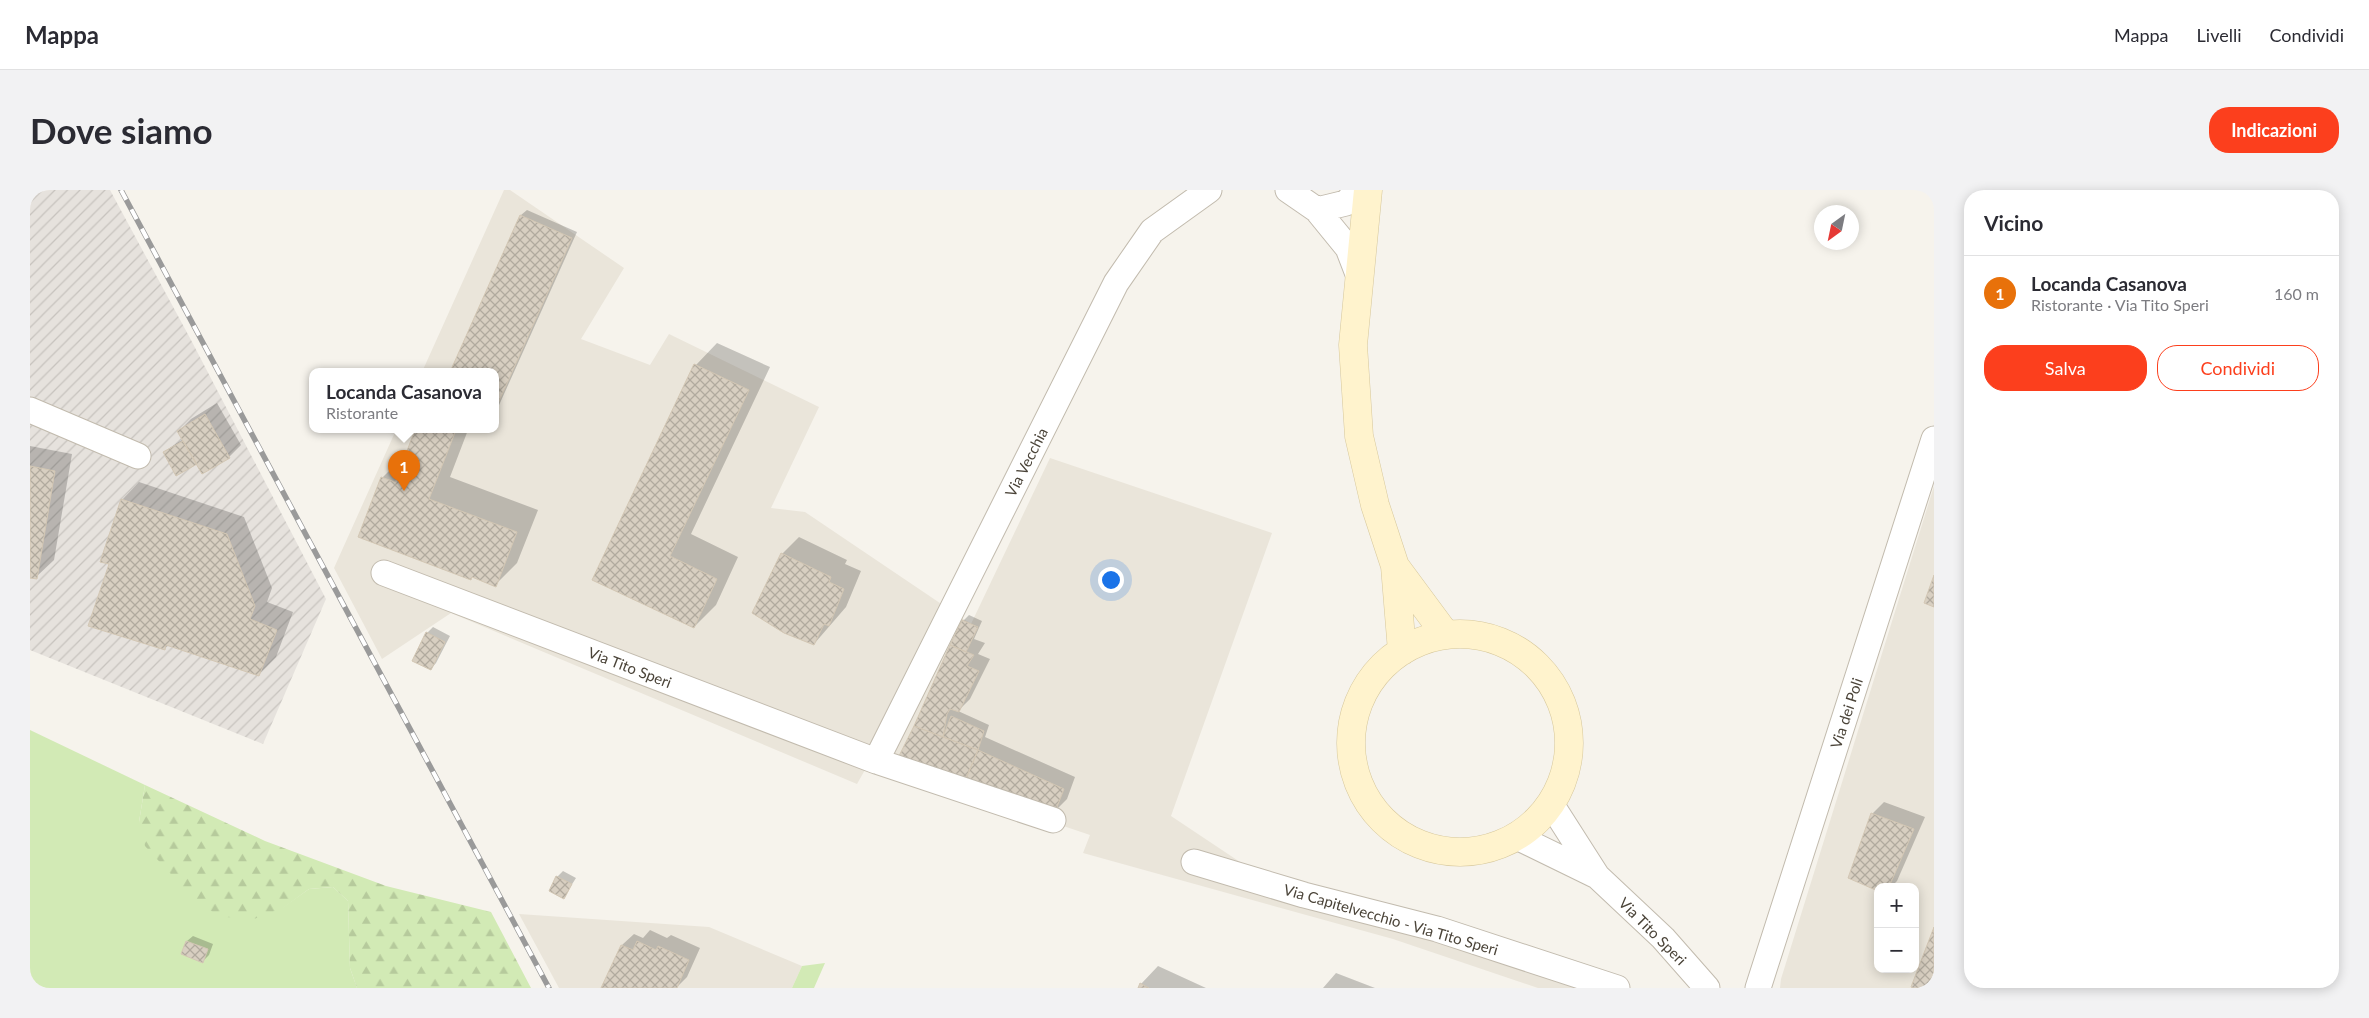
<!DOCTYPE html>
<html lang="it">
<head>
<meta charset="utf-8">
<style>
  body { margin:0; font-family:Lato,sans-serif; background:#f2f2f3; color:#2b2b33 }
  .controls { position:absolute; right:15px; bottom:15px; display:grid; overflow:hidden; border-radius:10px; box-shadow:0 2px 12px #0003 }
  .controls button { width:45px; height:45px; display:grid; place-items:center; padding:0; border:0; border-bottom:1px solid #e1e1e2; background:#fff; color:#2b2b33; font:25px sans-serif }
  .compass { position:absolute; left:1784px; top:15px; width:45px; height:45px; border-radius:50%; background:#fff; box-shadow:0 2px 12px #0003; rotate:213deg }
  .you { position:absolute; left:1080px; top:389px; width:18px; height:18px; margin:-12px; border:4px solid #fff; border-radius:50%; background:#1a73e8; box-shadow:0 0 0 8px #1a73e833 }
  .badge { display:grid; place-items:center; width:32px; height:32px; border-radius:50%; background:#fc3f1d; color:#fff; font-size:16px; font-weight:700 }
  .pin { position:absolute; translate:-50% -41px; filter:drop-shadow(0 1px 2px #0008) }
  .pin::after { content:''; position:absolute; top:26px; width:18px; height:15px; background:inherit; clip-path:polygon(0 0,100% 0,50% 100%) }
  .popup { position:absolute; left:279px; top:178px; width:190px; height:65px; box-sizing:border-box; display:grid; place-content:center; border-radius:10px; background:#fff; filter:drop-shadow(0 1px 4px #0005); font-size:16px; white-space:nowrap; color:#7c7c81 }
  .popup b { font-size:19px; color:#2b2b33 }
  .popup::after { content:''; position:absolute; left:50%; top:100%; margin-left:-10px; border:10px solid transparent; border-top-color:#fff }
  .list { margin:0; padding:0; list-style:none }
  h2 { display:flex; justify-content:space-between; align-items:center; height:65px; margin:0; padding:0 20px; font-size:21px }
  h2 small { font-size:16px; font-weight:400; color:#7c7c81 }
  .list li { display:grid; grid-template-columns:32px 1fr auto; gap:15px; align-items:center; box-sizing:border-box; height:75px; padding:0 20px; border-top:1px solid #e1e1e2 }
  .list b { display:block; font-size:19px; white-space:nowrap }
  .list p { margin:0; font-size:16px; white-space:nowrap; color:#7c7c81 }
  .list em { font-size:16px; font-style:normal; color:#7c7c81 }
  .actions { display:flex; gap:10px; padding:15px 20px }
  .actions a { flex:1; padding:11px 0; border:1px solid #fc3f1d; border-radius:20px; text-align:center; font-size:18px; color:#fc3f1d }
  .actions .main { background:#fc3f1d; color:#fff }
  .map { position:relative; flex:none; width:1904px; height:798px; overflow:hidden; border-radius:20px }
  header { display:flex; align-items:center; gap:30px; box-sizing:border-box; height:70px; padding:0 25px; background:#fff; border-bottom:1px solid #e1e1e2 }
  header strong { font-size:24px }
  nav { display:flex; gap:28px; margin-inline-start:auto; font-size:18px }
  .intro { display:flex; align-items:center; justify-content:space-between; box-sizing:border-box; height:120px; padding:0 30px }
  h1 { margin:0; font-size:35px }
  .button { padding:12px 22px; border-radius:20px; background:#fc3f1d; color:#fff; font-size:18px; font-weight:700 }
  main { display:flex; gap:30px; padding:0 30px }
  aside { flex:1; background:#fff; border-radius:20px; box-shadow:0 2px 12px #0003 }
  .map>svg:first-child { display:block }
  .residential { fill:#eae5da; fill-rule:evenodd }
  .industrial { fill:url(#industrial-furrows) }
  .grass { fill:#d2eab5 }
  .forest { fill:url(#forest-firs) }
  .shadow { fill:#0003 }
  .building { fill:url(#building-cross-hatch); stroke:#d3c7b4 }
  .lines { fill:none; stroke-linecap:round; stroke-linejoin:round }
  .minor-casing { stroke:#c2bbae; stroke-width:27 }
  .secondary-casing { stroke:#d6c79b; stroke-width:29 }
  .minor { stroke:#fff; stroke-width:25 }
  .secondary { stroke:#fff3cd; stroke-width:28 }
  .rail-casing { stroke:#9a9a9a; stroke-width:5.5 }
  .rail { stroke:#fff; stroke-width:4; stroke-dasharray:11; stroke-linecap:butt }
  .labels { text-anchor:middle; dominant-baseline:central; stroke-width:4; stroke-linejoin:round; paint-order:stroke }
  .street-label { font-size:15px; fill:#4b4439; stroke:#fff }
</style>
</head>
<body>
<header>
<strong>Mappa</strong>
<nav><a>Mappa</a><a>Livelli</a><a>Condividi</a></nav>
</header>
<div class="intro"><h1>Dove siamo</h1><a class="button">Indicazioni</a></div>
<main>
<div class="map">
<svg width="1904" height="798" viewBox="0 0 1904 798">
  <defs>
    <pattern id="industrial-furrows" width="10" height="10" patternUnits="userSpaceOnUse" patternTransform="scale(1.25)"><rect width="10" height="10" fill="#e6e2dd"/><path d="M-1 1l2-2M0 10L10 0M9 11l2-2" fill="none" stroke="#c7c3be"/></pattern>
    <pattern id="forest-firs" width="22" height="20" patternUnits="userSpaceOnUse" patternTransform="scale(1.25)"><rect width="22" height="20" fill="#d2eab5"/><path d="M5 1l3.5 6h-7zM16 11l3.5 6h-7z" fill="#b6ca9c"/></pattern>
    <pattern id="building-cross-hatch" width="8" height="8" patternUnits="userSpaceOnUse" patternTransform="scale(1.25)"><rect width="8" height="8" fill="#d8cfc1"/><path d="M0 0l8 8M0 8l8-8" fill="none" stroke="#b1aa9e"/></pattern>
  </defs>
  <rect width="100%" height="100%" fill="#f6f3ec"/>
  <path class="residential" d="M474,0H480L594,78L551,149L620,175L639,144L789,217L741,318L775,322L941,434L1020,268L1242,343L1141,626L1216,676L1552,798H1508L1363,749L1053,663L1060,645L840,571L827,594L421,423L352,469L304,378L366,240H465V182H392Z
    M1904,296V798H1750L1751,789ZM1848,697H1885V779H1848Z
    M489,724L679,737L772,776L762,798H529Z"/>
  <path class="industrial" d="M0,0H80L161,150L296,409L233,554L0,460Z"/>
  <path class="grass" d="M0,540L115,595L109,632L252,718L279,699L303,697L318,711L320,778L327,798H0Z
    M795,773L784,798H762L772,776Z"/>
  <path class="forest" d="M115,595L235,651L356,696L461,722L501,798H327L320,778L318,711L303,697L279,699L253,718L221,730L188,726L162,707L115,656L109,632Z"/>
  <path class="shadow" d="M497,20L547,42L465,224V182H421L491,25Z
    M687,153L740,177L661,344L708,367L686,415L664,437L564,390L666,175Z
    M187,213L211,255L199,267L167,273L134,262L153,249L149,241L161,229Z
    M387,240H438L420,287L508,320L487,373L465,395L443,386L440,389L352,288L374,266L376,267Z
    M0,256L42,264L24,370L6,387L0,386Z
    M109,292L214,327L242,398L237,412L263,422L246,467L229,484L139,455L134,459L80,374L92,310Z
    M769,347L817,370L815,374L831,381L816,417L784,454L752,364Z
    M939,425L952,431L944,449L955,453L948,464L960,469L940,509L928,521L959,535L955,547L1045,587L1037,609L1025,621L871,565L933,431Z
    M403,437L420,446L406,473L401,479L397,443Z
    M1854,612L1895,627L1867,691L1861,697H1848L1842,624Z
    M533,681L546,688L534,707L527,687Z
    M620,740L637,748L641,745L670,758L657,787L646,798L592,755L604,744L613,748Z
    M163,746L183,754L179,765L173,771L157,751Z
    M1128,776L1176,798H1110L1111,794Z
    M1306,783L1345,798H1293Z"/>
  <path class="building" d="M490,25L542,48L465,220V182H420Z
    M664,174L719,200L640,366L687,389L664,438L562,390Z
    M175,224L200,268L172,284L147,241Z
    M385,240H426L399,309L487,342L466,397L442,387L441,390L328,347L351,287L365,292Z
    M153,251L167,274L146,286L133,262Z
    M0,276L25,281L7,389L0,388Z
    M91,309L197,344L225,416L220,429L247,440L229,486L136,455L135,460L58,436L79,374L70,372Z
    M751,363L801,387L799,392L814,399L799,436L794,434L784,455L754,443L722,423Z
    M1904,385V417L1894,413Z
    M932,430L948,437L936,462L920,455Z
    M396,442L415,452L401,480L382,471Z
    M920,455L944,465L937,476L949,481L929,522L920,519L917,524L913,547L884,536Z
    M921,526L954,541L948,560L913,547Z
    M884,536L948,560L935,591L869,566Z
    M948,560L1034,599L1025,622L935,591Z
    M1841,623L1884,639L1859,697H1848V701L1818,688Z
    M526,686L542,694L534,709L519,701Z
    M1904,737V798H1883L1881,797Z
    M156,751L178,759L173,773L151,764Z
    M607,751L626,760L628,756L659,770L647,798H571L591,755L603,760Z
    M1110,793L1119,798H1108Z"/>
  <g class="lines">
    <g class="minor-casing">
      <path id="minor" d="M1258,0L1287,20L1316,13L1328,0
        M1287,20L1318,58L1328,84
        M0,220L108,266
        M354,383L846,571L1023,630
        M846,571L1086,93L1122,41L1179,0
        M1521,614L1567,686L1633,748L1677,798
        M1487,647L1567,686
        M1164,672L1274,705L1407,739L1587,798
        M1728,798L1904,249"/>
    </g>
    <g class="secondary-casing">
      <path id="secondary" d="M1338,0L1323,155L1329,246L1345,315L1365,376L1372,461
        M1365,376L1416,445
        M1321 553a109 109 0 1 1 218 0a109 109 0 1 1-218 0Z"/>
    </g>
    <use href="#minor" class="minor"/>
    <use href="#secondary" class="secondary"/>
    <g class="rail-casing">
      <path id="rail" d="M91,0L519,798"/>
    </g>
    <use href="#rail" class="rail"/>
  </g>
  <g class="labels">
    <g class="street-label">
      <text transform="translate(996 272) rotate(-63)">Via Vecchia</text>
      <text transform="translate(600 477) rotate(21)">Via Tito Speri</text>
      <text transform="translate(1816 523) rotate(-72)">Via dei Poli</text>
      <text transform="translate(1361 729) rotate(16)">Via Capitelvecchio - Via Tito Speri</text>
      <text transform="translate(1623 741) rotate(45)">Via Tito Speri</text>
    </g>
  </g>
</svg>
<div class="controls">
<button>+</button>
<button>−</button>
</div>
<svg class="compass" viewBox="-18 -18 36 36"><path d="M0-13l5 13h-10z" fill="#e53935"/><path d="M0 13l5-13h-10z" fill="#7c7c81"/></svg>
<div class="you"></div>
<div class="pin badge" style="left:374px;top:301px;background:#e8710a">1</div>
<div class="popup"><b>Locanda Casanova</b>Ristorante</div>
</div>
<aside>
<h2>Vicino<small></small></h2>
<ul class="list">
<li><span class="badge" style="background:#e8710a">1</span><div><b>Locanda Casanova</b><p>Ristorante · Via Tito Speri</p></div><em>160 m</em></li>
</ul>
<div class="actions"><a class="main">Salva</a><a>Condividi</a></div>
</aside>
</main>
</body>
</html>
